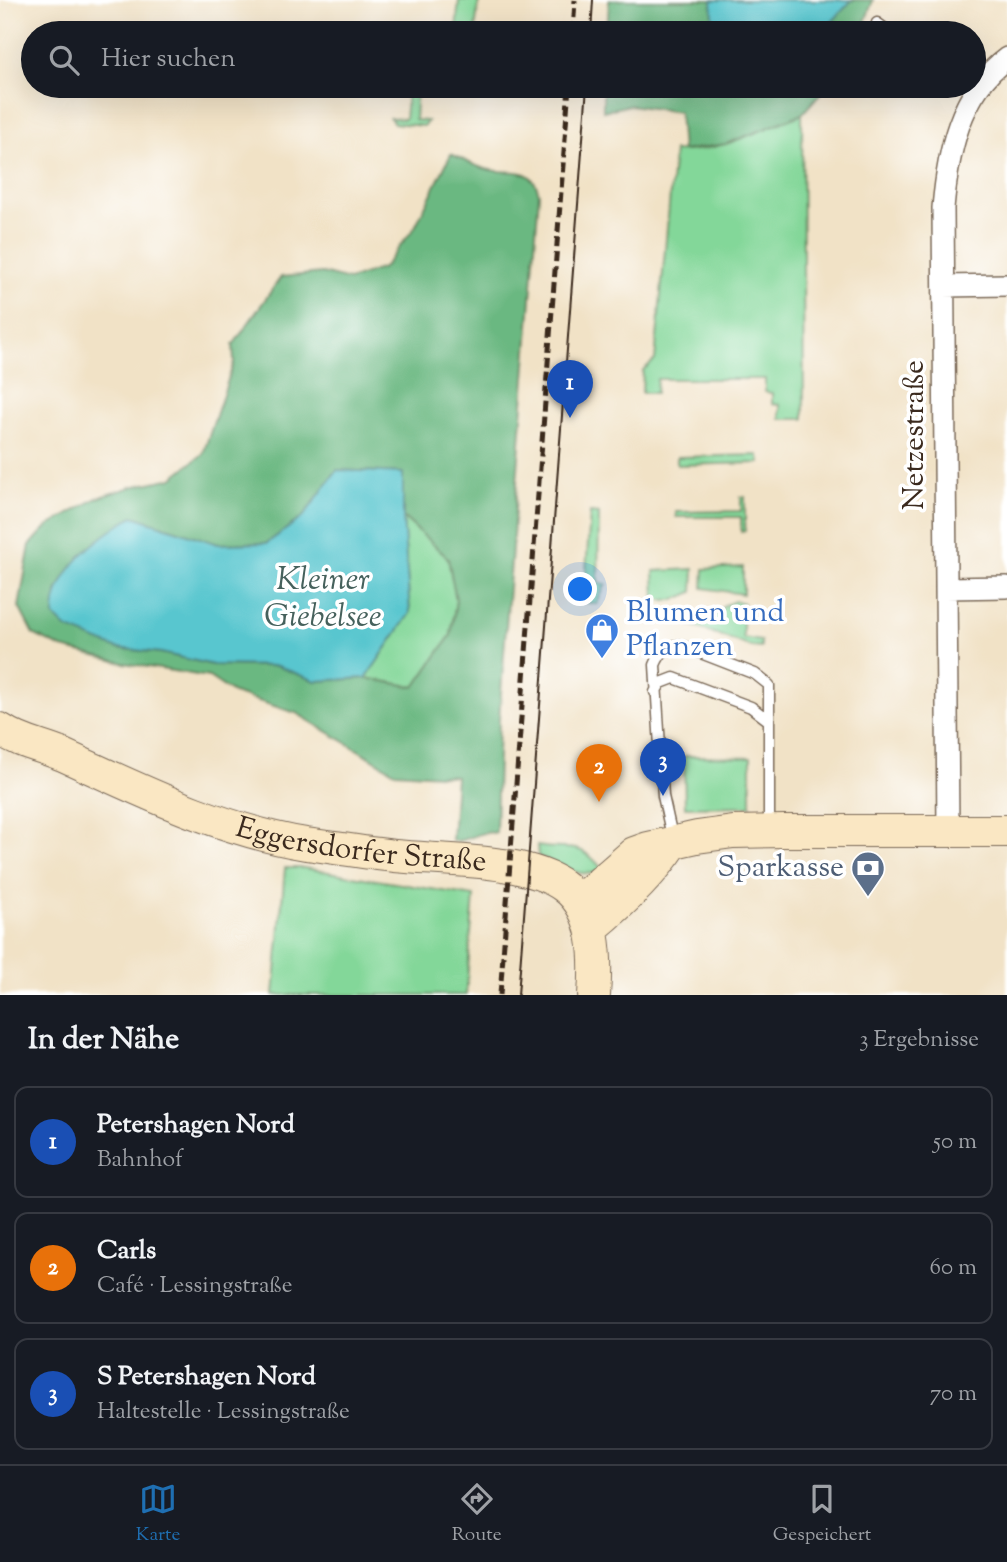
<!DOCTYPE html>
<html lang="de">
<head>
<meta charset="utf-8">
<style>
  body { margin:0; font-family:"Sorts Mill Goudy",serif; background:#242831; color:#f1f3f6 }
  .you { position:absolute; left:581px; top:590px; width:24px; height:24px; margin:-18px; border:5px solid #fff; border-radius:50%; background:#1a73e8; box-shadow:0 0 0 10px #1a73e833 }
  .badge { display:grid; place-items:center; width:46px; height:46px; border-radius:50%; background:#1f6fb2; color:#fff; font-size:23px; font-weight:700 }
  .pin { position:absolute; translate:-50% -58px; filter:drop-shadow(0 2px 4px #0008) }
  .pin::after { content:''; position:absolute; top:37px; width:24px; height:21px; background:inherit; clip-path:polygon(0 0,100% 0,50% 100%) }
  .list { margin:0; padding:0; list-style:none }
  h2 { display:flex; justify-content:space-between; align-items:center; height:91px; margin:0; padding:0 28px; font-size:30px }
  h2 small { font-size:23px; font-weight:400; color:#9ea1a6 }
  .list li { display:grid; grid-template-columns:46px 1fr auto; gap:21px; align-items:center; box-sizing:border-box; height:112px; margin:0 14px 14px; padding:0 14px; border:2px solid #363941; border-radius:14px }
  .list b { display:block; font-size:26px; white-space:nowrap }
  .list p { margin:0; font-size:23px; white-space:nowrap; color:#9ea1a6 }
  .list em { font-size:23px; font-style:normal; color:#9ea1a6 }
  .icon { flex:none; width:38px; height:38px; fill:none; stroke:currentColor; stroke-width:2; stroke-linecap:round; stroke-linejoin:round }
  .map { position:relative; flex:none; width:1007px; height:995px; overflow:hidden }
  .search { position:absolute; background:#171b24; box-shadow:0 7px 28px #0002; left:21px; right:21px; top:21px; height:77px; display:flex; align-items:center; gap:18px; box-sizing:border-box; padding:0 24px; border-radius:38px; color:#9ea1a6; font-size:26px }
  .sheet { height:469px; background:#171b24 }
  nav { display:flex; justify-content:space-around; align-items:center; box-sizing:border-box; height:98px; border-top:2px solid #363941; background:#171b24; font-size:19px; color:#9ea1a6 }
  nav a { display:grid; justify-items:center; gap:4px }
  nav .on { color:#1f6fb2 }
  .map>svg:first-child { display:block }
  .green { fill:#83d799; stroke:#5f805c; stroke-width:2 }
  .forest { fill:#6ab881; stroke:#527150; stroke-width:2; fill-rule:evenodd }
  .water { fill:#59c6cf; stroke:#4a7876; stroke-width:2 }
  .lines { fill:none; stroke-linecap:round; stroke-linejoin:round }
  .lane-casing { stroke:#7b6a59; stroke-width:13 }
  .street-casing { stroke:#7b6a59; stroke-width:24 }
  .secondary-casing { stroke:#7b6a59; stroke-width:34 }
  .lane { stroke:#fff; stroke-width:10 }
  .street { stroke:#fff; stroke-width:21 }
  .secondary { stroke:#fae7c3; stroke-width:32 }
  .tram { stroke:#3b2a1e; stroke-width:2 }
  .rail { stroke:#3b2a1e; stroke-width:5; stroke-dasharray:10 5; stroke-linecap:butt }
  .labels { text-anchor:middle; dominant-baseline:central; stroke-width:7; stroke-linejoin:round; paint-order:stroke }
  .street-label { font-size:30px; fill:#3b2a1e; stroke:#fff }
  .shop-label { font-size:30px; fill:#366cbe; stroke:#fff; text-anchor:start }
  .service-label { font-size:30px; fill:#4e5e75; stroke:#fff; text-anchor:end }
  .water-label { font-size:32px; font-style:italic; fill:#46615c; stroke:#fff }
</style>
</head>
<body>
<div class="map">
<svg width="1007" height="995" viewBox="0 0 1007 995">
  <rect width="100%" height="100%" fill="#fff"/>
  <filter id="ink" filterUnits="userSpaceOnUse"><feTurbulence type="fractalNoise" baseFrequency=".0143" numOctaves="2"/><feDisplacementMap in="SourceGraphic" scale="14" xChannelSelector="R" yChannelSelector="G"/><feConvolveMatrix kernelMatrix="1 2 1 2 8 2 1 2 1" color-interpolation-filters="sRGB"/></filter>
  <filter id="wash" filterUnits="userSpaceOnUse"><feTurbulence type="fractalNoise" baseFrequency=".00686" numOctaves="4" result="noise"/><feDisplacementMap in="SourceGraphic" scale="28" xChannelSelector="R" yChannelSelector="G"/><feGaussianBlur stdDeviation="1.57" result="paint"/><feColorMatrix in="noise" values="0 0 0 0 0 0 0 0 0 0 0 0 0 0 0 0 0 1.4 0 .05"/><feComposite in="paint" operator="in"/></filter>
  <g filter="url(#wash)">
    <rect width="100%" height="100%" fill="#f1e2c6"/>
    <path class="green" d="M459,0H479L475,31L456,30Z
      M408,86H431L417,87L415,120L428,121L423,126L394,123L390,118L405,119Z
      M802,114L804,419H780V405L772,404V393L765,392V379H657L656,393H642L643,370L655,360L674,151C718,154 762,129 802,114Z
      M759,455L760,463L677,465V457Z
      M741,497H745V531L741,532V517H676V512L741,511Z
      M590,513L599,514L598,583L606,584L597,604L584,602Z
      M403,517L448,558L456,600L451,635L415,687L366,678L410,613Z
      M743,567V594L703,588L704,569Z
      M694,569L693,592L674,600H655L654,571Z
      M735,601L743,603V638L761,641V648L752,647L651,611H681L702,620L710,619L725,605Z
      M684,756L751,757V806L685,807Z
      M537,846C572,852 578,839 603,870C582,881 558,864 538,856Z
      M285,868H304L474,896L466,995H274Z"/>
    <path class="forest" d="M609,0H712L714,33H607Z
      M851,0H873L861,33H822Z
      M603,86H827L802,114L726,144L682,151L679,112L630,105L603,111Z
      M451,154C462,159 474,166 486,169C510,176 532,162 539,194L499,719L496,833C478,830 469,842 452,841L456,776L395,772L296,713L233,693L209,677L124,663L62,648L33,634L19,607L30,545L47,527L97,498L131,487L172,478L203,454L234,362L233,345L281,277L322,273L349,280L383,268L415,227ZM337,470L403,473V517L448,558L456,600L451,635L415,687L366,678L316,681L277,666L213,665L161,653L116,648L57,592C79,553 97,542 133,516L218,544L267,543L303,517Z"/>
    <path class="water" d="M712,0H852L822,33H714Z
      M337,470L403,473V517L410,613L366,678L316,681L277,666L213,665L161,653L116,648L66,628L54,616C53,569 98,538 133,516L218,544L267,543L303,517Z"/>
  </g>
  <g filter="url(#ink)">
    <g class="lines">
      <g class="lane-casing">
        <path id="lane" d="M877,23L891,33
          M655,692L661,683L674,678L751,707L768,720
          M673,841L663,796L655,665C660,653 666,646 680,645L755,674L769,685V828"/>
      </g>
      <g class="street-casing">
        <path id="street" d="M944,286L1007,285
          M946,588L1007,587
          M948,830L943,208C948,153 959,93 1007,58"/>
      </g>
      <g class="secondary-casing">
        <g id="secondary">
          <path id="s1" d="M0,729C20,743 42,746 63,755C142,791 220,830 306,844C336,848 366,853 395,856C443,861 528,858 565,887C597,911 597,959 594,995"/>
          <path d="M579,901L634,853L648,848L697,837L733,832L784,831H1007"/>
          <path d="M592,928C622,903 651,876 673,843"/>
        </g>
      </g>
      <use href="#lane" class="lane"/>
      <use href="#street" class="street"/>
      <use href="#secondary" class="secondary"/>
      <path class="tram" d="M591,33L593,0
        M518,995L587,86"/>
      <path class="rail" d="M573,33L575,0
        M500,995L569,86"/>
    </g>
  </g>
  <defs>
    <g id="shop-pin" transform="scale(1.75)"><path d="M0 17L-7.5 6A9.5 9.5 0 1 1 7.5 6Z" fill="#3f7fe0" stroke="#fff"/><path d="M-5-2.5h2.3a2.7 3.5 0 0 1 5.4 0H5L5.5 6h-11ZM-1.5-2.5h3a1.5 2.3 0 0 0-3 0Z" fill="#fff"/></g>
    <g id="bank-pin" transform="scale(1.75)"><path d="M0 17L-7.5 6A9.5 9.5 0 1 1 7.5 6Z" fill="#5c6f8a" stroke="#fff"/><path d="M-6-4H6V4H-6ZM0-2.3a2.3 2.3 0 1 0 0 4.6a2.3 2.3 0 1 0 0-4.6Z" fill="#fff"/></g>
  </defs>
  <g fill-rule="evenodd">
    <use href="#shop-pin" x="602" y="630"/>
    <use href="#bank-pin" x="868" y="868"/>
  </g>
  <g class="labels">
    <g class="street-label">
      <text transform="translate(915 435) rotate(-90)">Netzestraße</text>
      <text stroke="none"><textPath href="#s1" startOffset="383">Eggersdorfer Straße</textPath></text>
    </g>
    <g class="shop-label">
      <text x="626" y="613">Blumen und<tspan x="626" dy="34">Pflanzen</tspan></text>
    </g>
    <g class="service-label">
      <text x="844" y="868">Sparkasse</text>
    </g>
    <g class="water-label">
      <text x="323" y="581">Kleiner<tspan x="323" dy="37">Giebelsee</tspan></text>
    </g>
  </g>
</svg>
<div class="you"></div>
<div class="pin badge" style="left:570px;top:418px;background:#1a4fb4">1</div>
<div class="pin badge" style="left:599px;top:802px;background:#e8710a">2</div>
<div class="pin badge" style="left:663px;top:796px;background:#1a4fb4">3</div>
<div class="search"><svg class="icon" aria-label="search" viewBox="0 0 24 24"><circle cx="10" cy="10" r="6"/><path d="M15 15l6 6"/></svg>Hier suchen</div>
</div>
<section class="sheet">
<h2>In der Nähe<small>3 Ergebnisse</small></h2>
<ul class="list">
<li><span class="badge" style="background:#1a4fb4">1</span><div><b>Petershagen Nord</b><p>Bahnhof</p></div><em>50 m</em></li>
<li><span class="badge" style="background:#e8710a">2</span><div><b>Carls</b><p>Café · Lessingstraße</p></div><em>60 m</em></li>
<li><span class="badge" style="background:#1a4fb4">3</span><div><b>S Petershagen Nord</b><p>Haltestelle · Lessingstraße</p></div><em>70 m</em></li>
</ul>
</section>
<nav>
<a class="on"><svg class="icon" aria-label="map" viewBox="0 0 24 24"><path d="M3 6l6-2 6 2 6-2v14l-6 2-6-2-6 2zM9 4v14M15 6v14"/></svg>Karte</a>
<a><svg class="icon" aria-label="directions" viewBox="0 0 24 24"><path d="M12 3l9 9-9 9-9-9zM9 14v-3h6M13 9l2 2-2 2"/></svg>Route</a>
<a><svg class="icon" aria-label="saved" viewBox="0 0 24 24"><path d="M7 4h10v16l-5-4-5 4z"/></svg>Gespeichert</a>
</nav>
</body>
</html>
